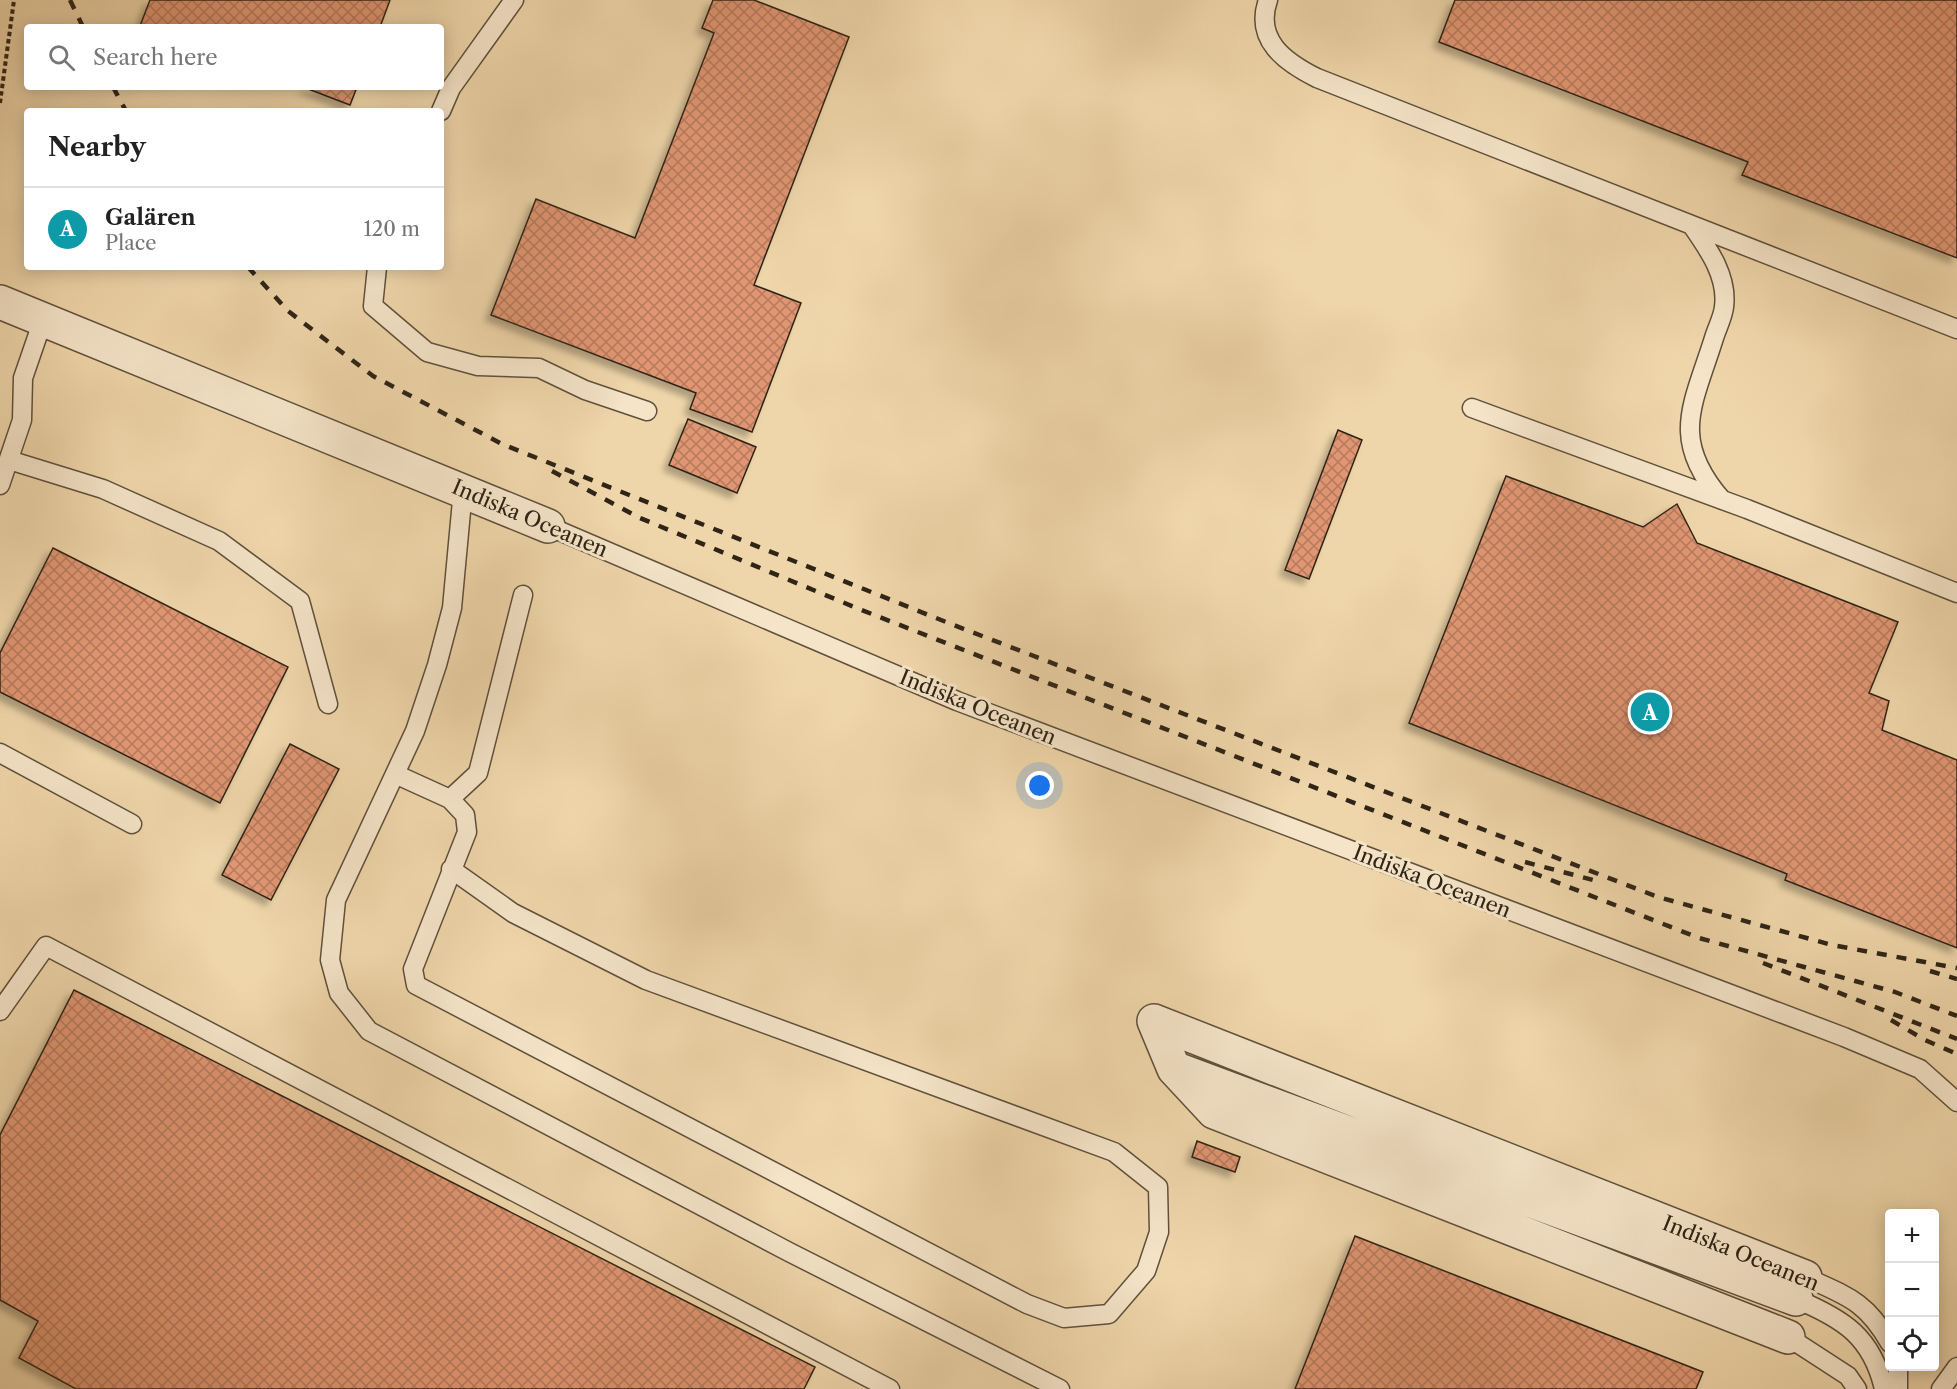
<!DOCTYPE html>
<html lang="en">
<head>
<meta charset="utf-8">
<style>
  body { margin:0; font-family:"Libre Caslon Text",serif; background:#f2f2f2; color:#222 }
  .controls { position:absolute; right:18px; bottom:18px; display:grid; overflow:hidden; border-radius:6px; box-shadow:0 3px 15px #0003 }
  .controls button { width:54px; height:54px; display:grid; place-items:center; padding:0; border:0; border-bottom:2px solid #e0e0e0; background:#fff; color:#222; font:30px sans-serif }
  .you { position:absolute; left:1040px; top:786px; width:21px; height:21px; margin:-15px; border:4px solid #fff; border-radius:50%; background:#1a73e8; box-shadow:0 0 0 9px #1a73e833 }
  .badge { display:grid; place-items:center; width:39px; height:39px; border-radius:50%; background:#d93025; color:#fff; font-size:20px; font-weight:700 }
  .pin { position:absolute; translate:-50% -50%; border:3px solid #fff; box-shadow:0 2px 6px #0006 }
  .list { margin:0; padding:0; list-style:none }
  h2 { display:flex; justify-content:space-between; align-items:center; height:78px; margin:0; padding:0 24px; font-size:26px }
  h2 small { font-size:20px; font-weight:400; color:#767676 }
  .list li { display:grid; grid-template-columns:39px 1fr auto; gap:18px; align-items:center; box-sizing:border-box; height:84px; padding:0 24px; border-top:2px solid #e0e0e0 }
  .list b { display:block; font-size:22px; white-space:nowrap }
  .list p { margin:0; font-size:20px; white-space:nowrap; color:#767676 }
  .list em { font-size:20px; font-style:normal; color:#767676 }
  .icon { flex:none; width:33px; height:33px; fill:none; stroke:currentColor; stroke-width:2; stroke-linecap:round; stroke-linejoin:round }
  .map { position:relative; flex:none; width:1957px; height:1389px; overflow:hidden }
  .search { position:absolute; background:#fff; box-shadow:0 3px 15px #0003; left:24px; top:24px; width:420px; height:66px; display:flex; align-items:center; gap:15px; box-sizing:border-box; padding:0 21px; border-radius:6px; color:#767676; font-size:22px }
  .panel { position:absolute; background:#fff; box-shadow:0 3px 15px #0003; left:24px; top:108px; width:420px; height:162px; border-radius:6px }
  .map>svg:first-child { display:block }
  .building { fill:url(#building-cross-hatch); stroke:#2f2417; stroke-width:1.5; filter:url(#shadow) }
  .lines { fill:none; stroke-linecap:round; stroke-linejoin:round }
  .service-casing { stroke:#5f503c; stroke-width:21 }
  .minor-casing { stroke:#5f503c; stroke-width:36 }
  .path { stroke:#2f2417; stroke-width:4; stroke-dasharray:4.5 3; stroke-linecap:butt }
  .service { stroke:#f5e4c8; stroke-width:18 }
  .minor { stroke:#f5e4c8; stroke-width:33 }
  .rail { stroke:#2f2417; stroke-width:4.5; stroke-dasharray:10 10; stroke-linecap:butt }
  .labels { text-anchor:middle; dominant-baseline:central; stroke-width:6; stroke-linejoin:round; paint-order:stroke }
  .street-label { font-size:21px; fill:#2f2417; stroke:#f5e4c8 }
</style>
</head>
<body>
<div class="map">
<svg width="1957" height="1389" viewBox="0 0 1957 1389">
  <defs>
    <pattern id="building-cross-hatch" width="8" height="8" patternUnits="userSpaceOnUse" patternTransform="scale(1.5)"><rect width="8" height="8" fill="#e09672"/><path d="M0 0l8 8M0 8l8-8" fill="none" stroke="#b67a5d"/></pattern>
    <filter id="shadow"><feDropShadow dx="-5.5" dy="5.5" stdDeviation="3" flood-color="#0004"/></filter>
  </defs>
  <rect width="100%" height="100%" fill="#efd6aa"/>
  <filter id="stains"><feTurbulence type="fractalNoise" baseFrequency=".00333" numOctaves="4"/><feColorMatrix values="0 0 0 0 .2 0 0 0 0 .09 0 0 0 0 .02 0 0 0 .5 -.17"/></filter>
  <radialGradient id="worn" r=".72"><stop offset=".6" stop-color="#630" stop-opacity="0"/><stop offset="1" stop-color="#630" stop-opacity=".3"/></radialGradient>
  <path class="building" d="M150,0H390L380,27H143L140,26Z
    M713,0H754L849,37L754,285L801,303L752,432L690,409L696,393L491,315L536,199L635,238L714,33L702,28Z
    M1455,0H1957V258L1742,175L1748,162L1439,42Z
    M303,87H357L350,105Z
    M688,419L756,447L737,493L669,465Z
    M1338,430L1362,440L1309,579L1285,570Z
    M1506,476L1643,527L1677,504L1697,543L1898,622L1869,693L1889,701L1882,730L1957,760V948L1785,880L1787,874L1409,723Z
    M53,548L288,667L220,803L0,692V653Z
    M290,744L339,769L271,900L222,875Z
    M74,990L815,1367L804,1389H76L19,1358L38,1321L0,1300V1135Z
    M1197,1141L1240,1157L1235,1172L1192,1157Z
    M1355,1236L1703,1372L1696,1389H1295Z"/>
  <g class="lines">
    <g class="service-casing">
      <path id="service" d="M1268,0C1254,40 1285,62 1317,78L1957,329
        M441,111L451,88L514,0
        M1693,227C1709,250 1728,277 1724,307C1723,317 1717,328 1714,338C1693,405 1669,439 1722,500
        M377,267L373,306L427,352L478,366L539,368L585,390L647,411
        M1472,408L1747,509L1957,593
        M9,460L103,489L219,541L300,601L328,704
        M0,485L22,420L23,378L43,320
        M463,490L452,608L437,665L415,731L336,900L330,960L339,993L369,1031L789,1252L1060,1389
        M548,526L957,701L1844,1037L1920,1069L1957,1102
        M0,753L132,824
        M395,774L450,799L465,815L467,832L413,969L416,985L1027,1304L1064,1318L1109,1314L1146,1271L1159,1232L1158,1187L1114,1152L646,980L513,913L451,869
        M450,799L478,773L523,595
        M0,1011L46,946L890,1389
        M1805,1277C1847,1296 1866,1301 1890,1343
        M1796,1299C1844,1319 1872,1337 1884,1389
        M1788,1337L1848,1376L1857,1389
        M1898,1366V1389
        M1941,1389L1957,1367"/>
    </g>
    <g class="minor-casing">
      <path id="minor" d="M0,302L548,526
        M1154,1021L1174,1069L1214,1112L1788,1337
        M1154,1021L1805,1277
        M1179,1070L1796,1299"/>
    </g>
    <path class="path" d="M0,103L14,0"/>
    <use href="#service" class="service"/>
    <use href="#minor" class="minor"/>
    <path class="rail" d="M70,0L83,27
      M113,87L126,111
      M248,267L288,311L373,376L502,444L951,624L1658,897L1832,945L1957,968
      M552,471L640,518L859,609L1699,938L1895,992L1957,1016
      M1525,862L1597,881
      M1763,963L1957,1039
      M1930,971L1957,979
      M1891,1020L1925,1040L1957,1054"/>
  </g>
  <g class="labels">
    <g class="street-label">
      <text transform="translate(530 518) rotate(23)">Indiska Oceanen</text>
      <text transform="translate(978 707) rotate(22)">Indiska Oceanen</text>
      <text transform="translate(1432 881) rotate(21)">Indiska Oceanen</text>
      <text transform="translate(1741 1253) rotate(22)">Indiska Oceanen</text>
    </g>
  </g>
  <rect width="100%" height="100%" filter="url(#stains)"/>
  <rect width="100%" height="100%" fill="url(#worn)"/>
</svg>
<div class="controls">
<button>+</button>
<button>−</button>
<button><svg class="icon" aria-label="locate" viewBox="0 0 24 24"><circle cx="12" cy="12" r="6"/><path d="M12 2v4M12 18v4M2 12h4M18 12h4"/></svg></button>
</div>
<div class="you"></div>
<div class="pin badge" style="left:1650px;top:712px;background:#0f9aa8">A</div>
<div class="search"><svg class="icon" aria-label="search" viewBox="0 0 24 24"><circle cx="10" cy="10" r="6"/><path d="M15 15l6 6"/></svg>Search here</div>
<section class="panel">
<h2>Nearby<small></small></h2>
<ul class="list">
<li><span class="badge" style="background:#0f9aa8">A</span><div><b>Galären</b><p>Place</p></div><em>120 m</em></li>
</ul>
</section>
</div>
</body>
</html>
